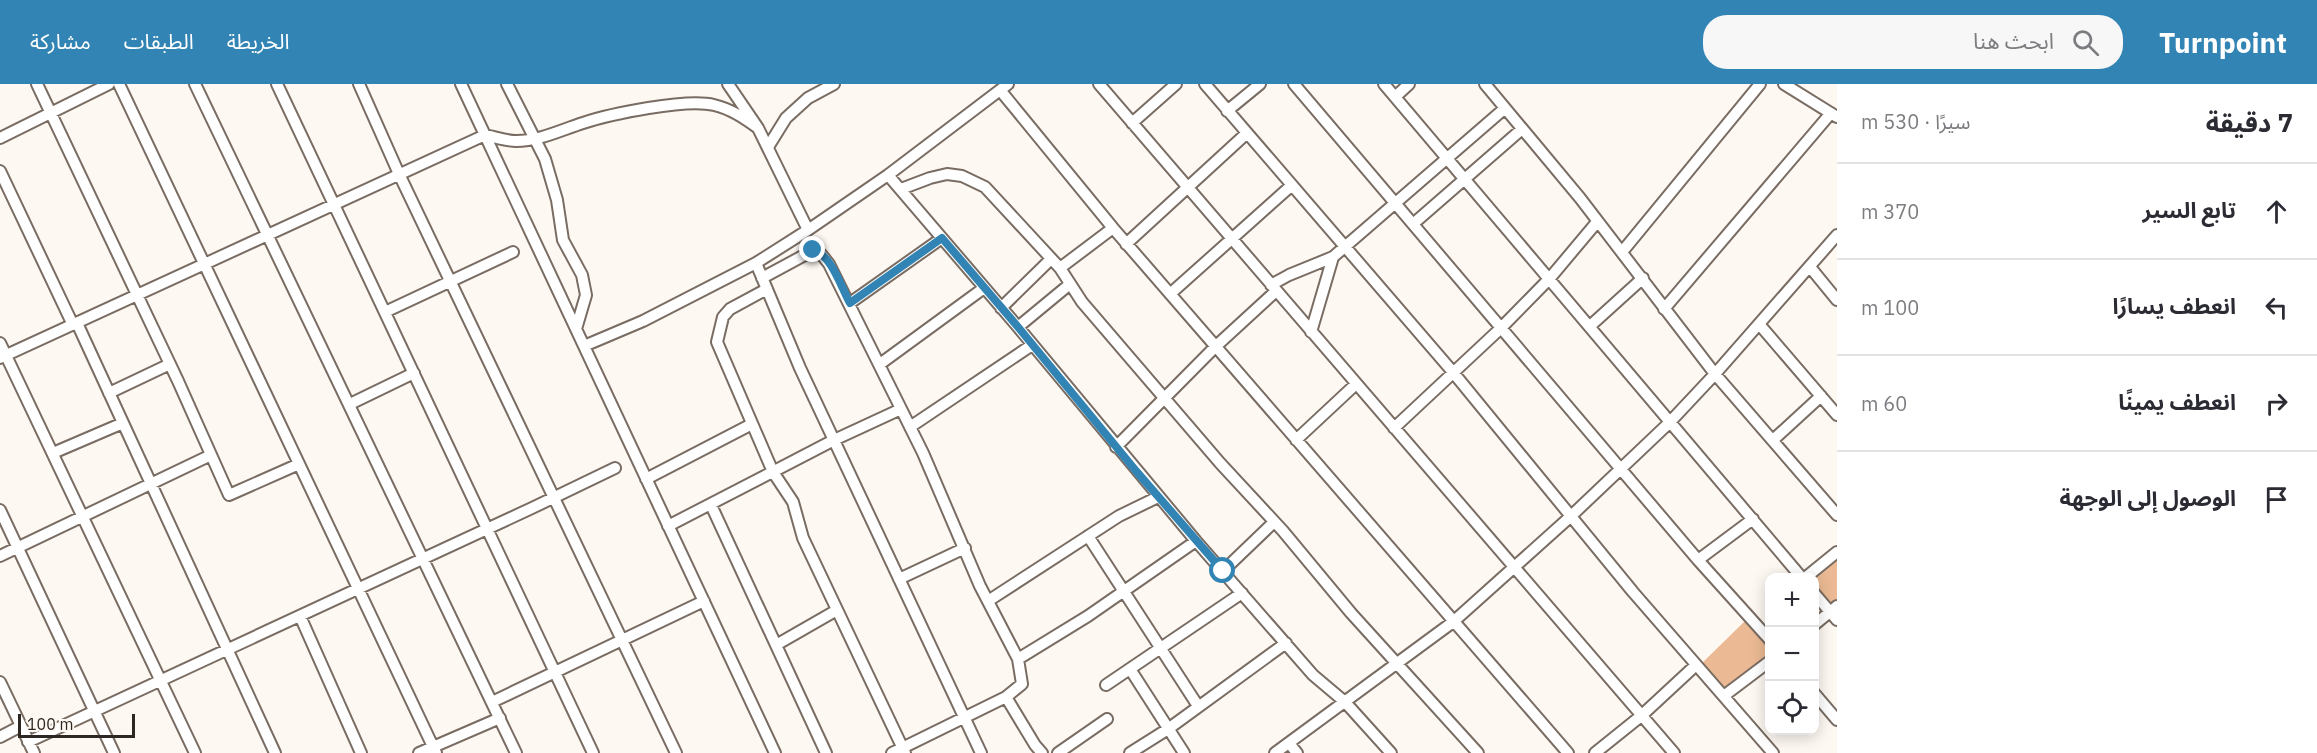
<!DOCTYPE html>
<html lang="ar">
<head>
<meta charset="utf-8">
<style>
  body { margin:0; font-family:"IBM Plex Sans","Noto Sans Arabic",sans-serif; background:#f7f7f7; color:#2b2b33; direction:rtl }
  .controls { position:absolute; right:18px; bottom:18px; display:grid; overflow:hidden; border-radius:12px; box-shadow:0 3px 15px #0003 }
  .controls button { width:54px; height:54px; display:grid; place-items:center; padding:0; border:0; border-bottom:2px solid #e1e1e2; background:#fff; color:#2b2b33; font:30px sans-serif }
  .scale { position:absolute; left:18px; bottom:15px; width:117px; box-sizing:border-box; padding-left:6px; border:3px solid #2c2723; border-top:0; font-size:16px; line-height:21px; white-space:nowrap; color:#2c2723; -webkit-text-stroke:4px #fef8f3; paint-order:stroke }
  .stop { position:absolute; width:18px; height:18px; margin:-14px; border:4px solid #3284b4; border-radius:50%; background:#fff }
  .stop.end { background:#3284b4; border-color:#fff; box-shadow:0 2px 6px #0008 }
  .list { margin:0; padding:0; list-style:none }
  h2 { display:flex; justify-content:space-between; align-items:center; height:78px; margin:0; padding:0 24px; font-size:26px }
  h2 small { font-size:20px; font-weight:400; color:#7c7c81 }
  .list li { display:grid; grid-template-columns:39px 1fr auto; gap:18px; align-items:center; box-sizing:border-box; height:96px; padding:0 24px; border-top:2px solid #e1e1e2 }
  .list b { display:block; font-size:22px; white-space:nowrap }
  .list em { font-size:20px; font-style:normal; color:#7c7c81 }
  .icon { flex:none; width:33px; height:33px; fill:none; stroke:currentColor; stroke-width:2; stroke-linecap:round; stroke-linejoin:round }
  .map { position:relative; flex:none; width:1837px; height:669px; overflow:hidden; direction:ltr }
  header { display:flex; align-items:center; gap:36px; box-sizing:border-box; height:84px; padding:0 30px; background:#3284b4; color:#fff }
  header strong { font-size:28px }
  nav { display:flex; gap:33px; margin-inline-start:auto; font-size:21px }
  .search { width:420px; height:54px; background:#f7f7f7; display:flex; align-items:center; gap:15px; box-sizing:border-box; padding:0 21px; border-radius:24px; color:#7c7c81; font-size:22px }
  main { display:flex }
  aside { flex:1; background:#fff }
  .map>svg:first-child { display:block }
  .green { fill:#ebba94 }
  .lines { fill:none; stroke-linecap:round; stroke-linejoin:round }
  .minor-casing { stroke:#796c62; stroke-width:14 }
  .minor { stroke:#fff; stroke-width:10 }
  .route { stroke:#3284b4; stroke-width:8 }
</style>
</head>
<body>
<header>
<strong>Turnpoint</strong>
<div class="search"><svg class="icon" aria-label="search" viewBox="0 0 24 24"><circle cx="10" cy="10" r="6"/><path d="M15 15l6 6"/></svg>ابحث هنا</div>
<nav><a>الخريطة</a><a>الطبقات</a><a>مشاركة</a></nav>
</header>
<main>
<aside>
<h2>7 دقيقة<small>سيرًا · 530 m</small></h2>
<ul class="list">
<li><svg class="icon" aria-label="ahead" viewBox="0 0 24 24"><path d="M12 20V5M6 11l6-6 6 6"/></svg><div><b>تابع السير</b></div><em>370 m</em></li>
<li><svg class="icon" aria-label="left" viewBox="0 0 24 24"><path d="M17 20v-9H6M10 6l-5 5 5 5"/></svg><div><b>انعطف يسارًا</b></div><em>100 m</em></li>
<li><svg class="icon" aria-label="right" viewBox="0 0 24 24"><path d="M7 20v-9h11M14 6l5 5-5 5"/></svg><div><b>انعطف يمينًا</b></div><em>60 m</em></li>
<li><svg class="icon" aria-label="arrive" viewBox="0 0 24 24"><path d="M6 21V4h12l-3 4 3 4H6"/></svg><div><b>الوصول إلى الوجهة</b></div></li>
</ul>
</aside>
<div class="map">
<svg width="1837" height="669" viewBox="0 0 1837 669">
  <rect width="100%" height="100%" fill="#fef8f3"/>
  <path class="green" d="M1837,474V517L1831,522L1814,502V494Z
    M1746,536L1769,561V573L1725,607L1700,581Z"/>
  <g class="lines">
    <g class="minor-casing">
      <path id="minor" d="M37,0L178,297L229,411L299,380
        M119,0L436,669
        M195,0L516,669
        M277,0L593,669
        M359,0L399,90L676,669
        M461,0L775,669
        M507,0L545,75L557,116L563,156L582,191L586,211L576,245
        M728,0L758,44L808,146
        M1099,0L1674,669
        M1205,0L1452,287L1633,508L1773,669
        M1294,0L1698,476L1770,556
        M1384,0L1802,494
        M1485,0L1580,114L1715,290L1837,431
        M1784,0L1837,33
        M1000,6L1113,144L1568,669
        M1395,13L1409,0
        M1227,27L1260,0
        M1132,39L1176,0
        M0,54L109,0
        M768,63L786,34L808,14L834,0
        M0,87L73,241
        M888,91L1018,243L1196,457L1313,591L1345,618L1391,669
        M901,105L930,94L947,90L962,92L985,103L1060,184L1082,218L1220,379L1283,447L1351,529L1478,669
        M1413,140L1522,45
        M1126,160L1247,49
        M1622,168L1760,0
        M756,179L800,284L981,669
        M1810,183L1837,216
        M1060,184L1113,144
        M762,194L812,167L821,170L829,180L923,369L980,502L1018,575L1022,600L1006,613L1035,661L1042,669
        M1271,201L1289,191L1333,173L1504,25
        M767,205L730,225L723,233L717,258L773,388L793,418L803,454L905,669
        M1170,210L1292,101
        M850,219L942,154
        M1001,224L1051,175
        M1664,225L1831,29
        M385,228L513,168
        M77,239L275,669
        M1759,240L1837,331
        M1590,242L1643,194
        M1018,243L1070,200
        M1311,248L1333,173
        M0,259L195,669
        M584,262L643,237L756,179L808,146L888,91L1008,0
        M0,274L485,51C495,53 506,57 516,57C539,57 561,46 583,39C610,30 687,14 714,21C731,25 744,34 758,44
        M880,280L984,204
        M109,309L170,280
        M350,320L414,289
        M910,343L1032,261
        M1394,344L1501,244L1550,194L1597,138
        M1296,356L1356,300
        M1773,356L1821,312
        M1116,363L1215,263L1276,207
        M53,369L123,339
        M646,395L752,340
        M711,421L826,669
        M0,426L114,669
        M668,442L834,356L901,325
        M1088,452L1198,622
        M0,472L211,371
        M1698,476L1753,435
        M1223,487L1274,438
        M1805,494L1837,468
        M899,495L965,464
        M1814,509L1837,536
        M988,517L1119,432L1158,413
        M300,532L361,669
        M1814,541L1837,522
        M776,561L837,526
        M1018,575L1088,532L1196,457
        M1130,585L1184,669
        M0,598L34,669
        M1106,601L1242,509
        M1814,609L1837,636
        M1725,611L1770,577
        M492,618L704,517
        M0,653L21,642
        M28,658L532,424L615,384
        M1289,659L1297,669
        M419,669L500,634
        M892,669L1006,613
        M1058,669L1107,635
        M1130,669L1168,645L1286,559
        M1275,669L1453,538L1570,433L1669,339L1715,290L1837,151
        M1595,669L1641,632L1696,581"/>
    </g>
    <use href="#minor" class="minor"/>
  </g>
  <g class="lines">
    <path class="route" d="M813,166C831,170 841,203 850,219L942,154L1018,243L1136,387L1223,487"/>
  </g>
</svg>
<div class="controls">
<button>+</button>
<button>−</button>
<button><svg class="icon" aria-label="locate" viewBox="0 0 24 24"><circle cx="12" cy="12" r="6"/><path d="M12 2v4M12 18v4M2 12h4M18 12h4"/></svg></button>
</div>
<div class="scale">100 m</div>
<div class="stop" style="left:1223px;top:487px"></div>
<div class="stop end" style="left:813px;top:166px"></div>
</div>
</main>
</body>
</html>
